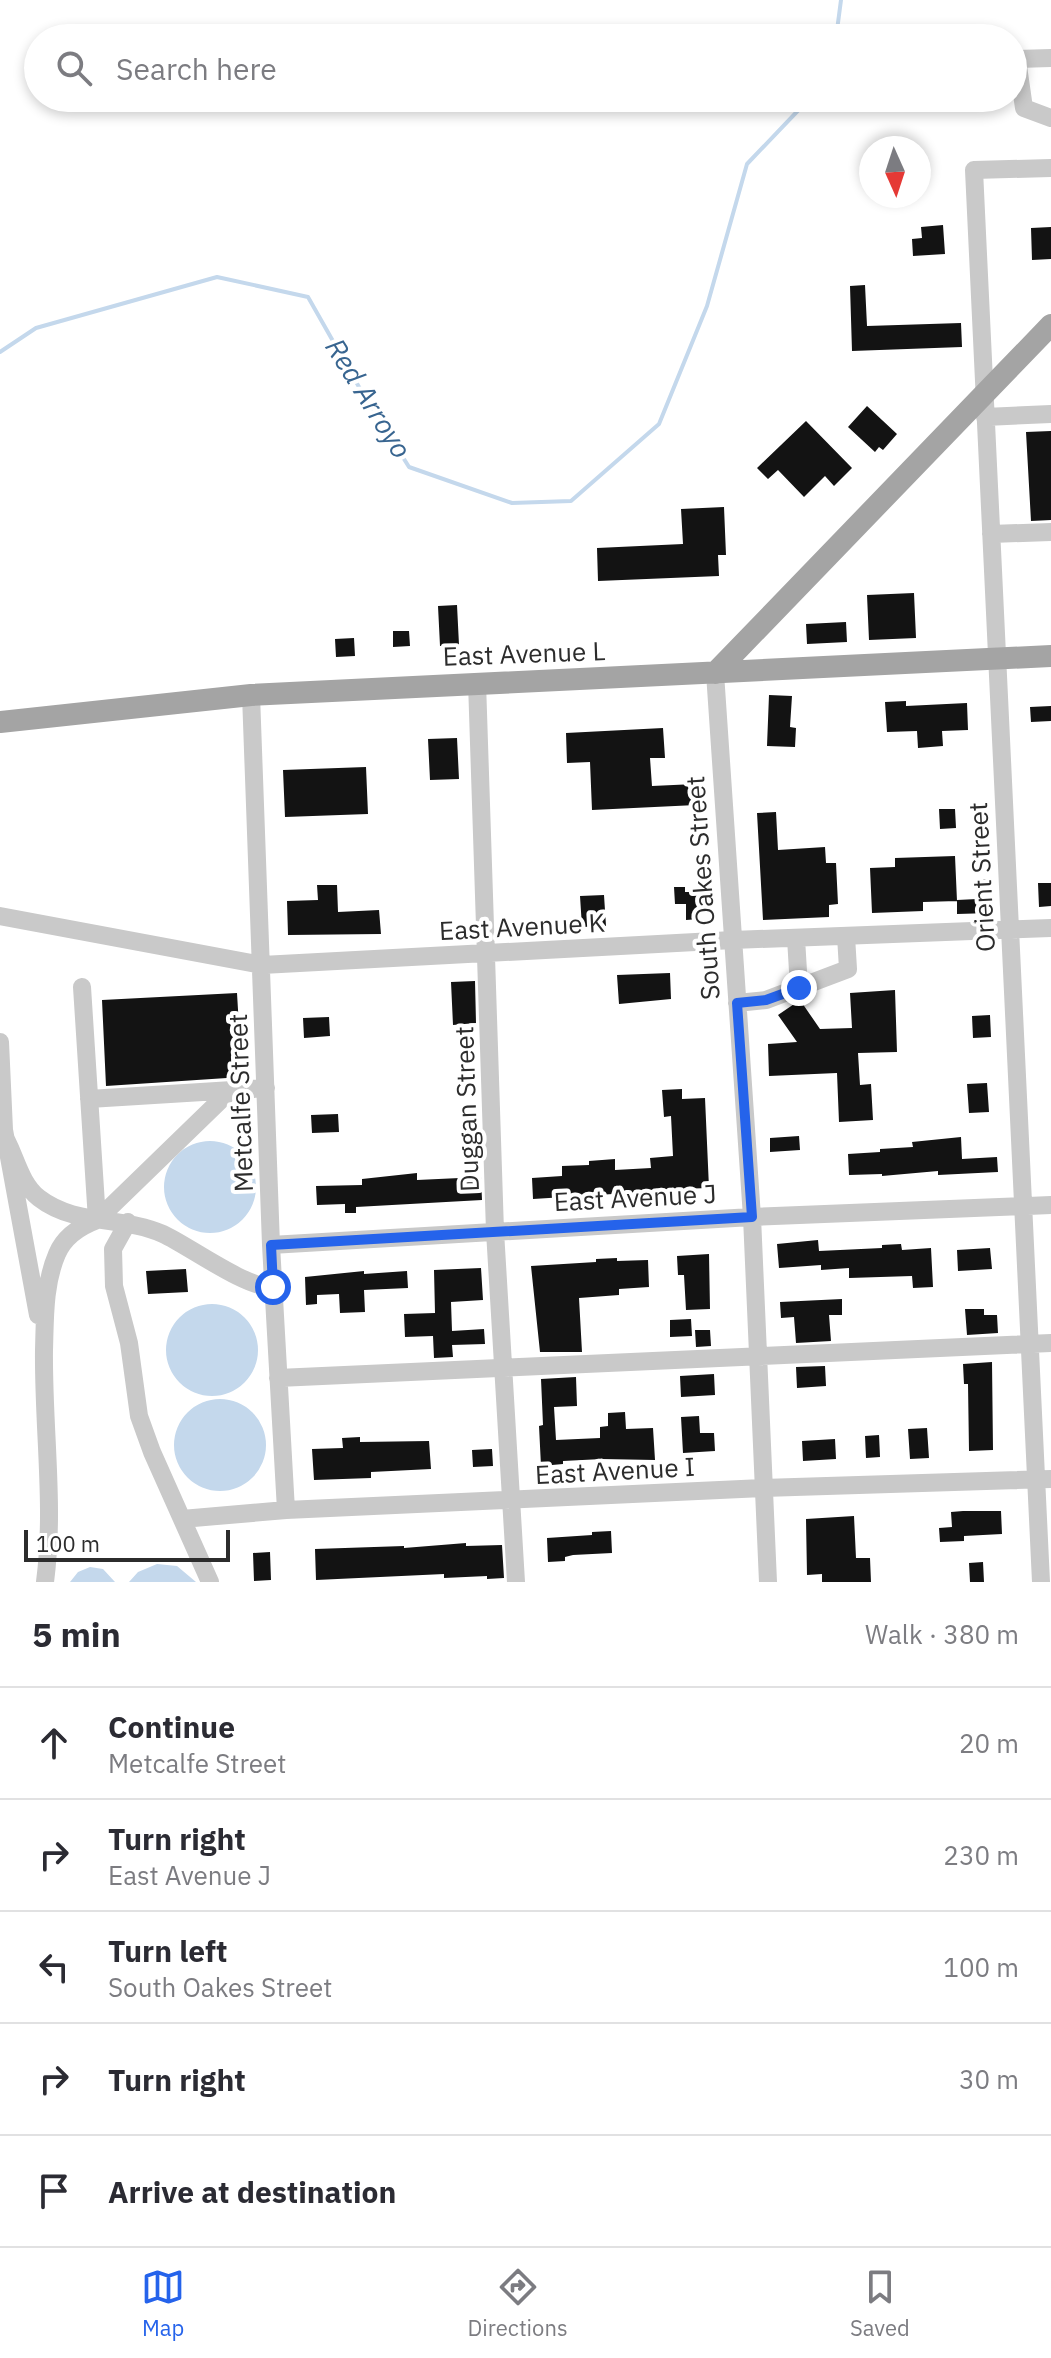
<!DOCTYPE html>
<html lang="en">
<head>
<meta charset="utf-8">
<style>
  body { margin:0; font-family:"IBM Plex Sans",sans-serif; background:#f2f2f3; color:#2b2b33 }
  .compass { position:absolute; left:859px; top:136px; width:72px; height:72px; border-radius:50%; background:#fff; box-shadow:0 4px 12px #0003; rotate:177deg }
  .scale { position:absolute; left:24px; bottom:20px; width:206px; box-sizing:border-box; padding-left:8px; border:4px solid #2c2c2c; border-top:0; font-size:22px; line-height:28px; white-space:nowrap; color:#2c2c2c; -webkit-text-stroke:6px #fff; paint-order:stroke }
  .stop { position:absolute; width:24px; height:24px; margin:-18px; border:6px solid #2563eb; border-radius:50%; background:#fff }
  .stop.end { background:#2563eb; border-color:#fff; box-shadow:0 2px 8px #0008 }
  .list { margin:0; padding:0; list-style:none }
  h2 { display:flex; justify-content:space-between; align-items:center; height:104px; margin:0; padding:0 32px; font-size:34px }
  h2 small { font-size:26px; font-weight:400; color:#7c7c81 }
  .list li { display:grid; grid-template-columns:52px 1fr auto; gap:24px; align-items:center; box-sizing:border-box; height:112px; padding:0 32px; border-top:2px solid #e1e1e2 }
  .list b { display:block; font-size:30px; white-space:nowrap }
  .list p { margin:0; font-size:26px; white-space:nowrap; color:#7c7c81 }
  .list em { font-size:26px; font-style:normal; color:#7c7c81 }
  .icon { flex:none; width:44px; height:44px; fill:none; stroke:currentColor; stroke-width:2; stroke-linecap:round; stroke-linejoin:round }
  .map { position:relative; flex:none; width:1051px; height:1582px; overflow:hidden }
  .search { position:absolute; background:#fff; box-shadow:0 4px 12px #0003; left:24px; right:24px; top:24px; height:88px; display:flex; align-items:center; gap:20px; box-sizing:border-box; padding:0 28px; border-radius:44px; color:#7c7c81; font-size:30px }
  .sheet { height:664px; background:#fff }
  nav { display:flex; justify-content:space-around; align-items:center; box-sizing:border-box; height:112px; border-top:2px solid #e1e1e2; background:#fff; font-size:22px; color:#7c7c81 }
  nav a { display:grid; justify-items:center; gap:4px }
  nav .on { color:#2563eb }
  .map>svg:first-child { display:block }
  .water { fill:#c4d8ec }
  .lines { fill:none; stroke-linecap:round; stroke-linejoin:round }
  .stream { stroke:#c4d8ec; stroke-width:4 }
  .building { fill:#131313 }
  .minor { stroke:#c9c9c9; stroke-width:18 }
  .major { stroke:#a4a4a4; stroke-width:22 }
  .route { stroke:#2563eb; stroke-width:10 }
  .labels { text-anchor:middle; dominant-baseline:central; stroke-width:8; stroke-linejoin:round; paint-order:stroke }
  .street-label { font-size:26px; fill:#2c2c2c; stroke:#fff }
  .water-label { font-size:28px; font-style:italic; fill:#386590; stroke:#fff }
</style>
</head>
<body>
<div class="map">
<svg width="1051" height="1582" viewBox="0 0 1051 1582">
  <rect width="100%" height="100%" fill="#fff"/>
  <path class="water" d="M164 1187a46 46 0 1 1 92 0a46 46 0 1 1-92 0Z
    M166 1350a46 46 0 1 1 92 0a46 46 0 1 1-92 0Z
    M174 1445a46 46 0 1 1 92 0a46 46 0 1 1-92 0Z
    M157,1564L177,1566L196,1582H129L138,1572Z
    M90,1567L103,1569L115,1582H70L78,1572Z"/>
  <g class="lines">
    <path class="stream" d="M836,38L841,0
      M0,352L36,328L217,277L308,297L359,387L409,467L512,503L571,501L659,424L707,306L747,164L810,98"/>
  </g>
  <path class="building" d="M943,225L945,254L913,256L912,239L922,238L921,227Z
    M1051,227V259L1032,260L1031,228Z
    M865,285L867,326L961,323L962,347L852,351L850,286Z
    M867,406L897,434L883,450L879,447L875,452L848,427Z
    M806,421L852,468L834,486L825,476L804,497L778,470L768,479L757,468Z
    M1051,431V520L1031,521L1026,432Z
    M724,507L726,555H718L719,576L598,581L597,548L683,544L681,509Z
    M914,593L916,638L869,640L867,595Z
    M457,605L459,645L440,646L438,606Z
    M846,622L847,642L807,644L806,624Z
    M393,631H409L410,646L393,647Z
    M354,638L355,656L336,657L335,639Z
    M769,695L792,696L790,727L796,728L795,747L767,746Z
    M906,701V706L967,703L968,730L942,731L943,746L918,748L917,731L887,732L885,702Z
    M1051,706V721L1031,722L1030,707Z
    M663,728L665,758H650L652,786L695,784L696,805L592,810L590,762L567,763L566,733Z
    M457,738L459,779L430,780L428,739Z
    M366,767L368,814L285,817L283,770Z
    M939,809H955L956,828L940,829Z
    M776,812L778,850L825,847L826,863H836L838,904L829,905V917L763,920L757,813Z
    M955,856L957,901L923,902V911L872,913L870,868L895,867V858Z
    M976,879H990L991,913L957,914V900L977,899Z
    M1038,883H1051V906L1039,907Z
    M317,885H337L338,912L379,910L381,934L288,935L287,901L318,900Z
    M674,887H685V892H699L700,919L686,920V904H675Z
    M604,895L606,926L582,927L580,896Z
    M670,973L671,999L619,1004L617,975Z
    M475,981L476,1023L453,1025L451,982Z
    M895,990L897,1052L858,1053L860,1085L871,1084L873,1120L839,1122L837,1073L769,1076L768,1044L797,1042L778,1015L800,1000L820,1029L852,1028L850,993Z
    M237,993L242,1077L106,1086L102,1000Z
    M990,1015L991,1037L973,1038L972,1016Z
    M329,1017L330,1036L304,1038L303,1018Z
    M987,1083L989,1112L969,1113L967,1084Z
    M682,1089V1099L705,1098L709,1188L647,1190V1197L629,1198V1193L533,1199L532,1178L562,1176V1166L589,1165V1161L615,1159V1170L651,1168L650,1158L673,1156L671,1116L664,1117L662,1090Z
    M338,1114L339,1132L312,1133L311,1115Z
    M799,1136L800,1150L770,1152V1138Z
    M961,1137L962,1159L997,1157L998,1172L938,1175V1171L882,1176V1174L849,1175L848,1154L880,1152V1149L913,1147L912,1142Z
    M417,1173V1180L481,1177L482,1200L356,1207V1213H345V1204L317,1205L316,1186L362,1185V1179Z
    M818,1240L819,1251L882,1248V1245L901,1244L902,1250L931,1248L933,1287L913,1288L912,1276L849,1278V1268L821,1270V1265L779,1268L777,1244Z
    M990,1248L992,1269L958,1271L957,1250Z
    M709,1254L710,1309L686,1310L684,1275H678L677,1256Z
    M617,1258V1261L648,1260L649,1287L619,1289V1295L579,1298L582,1352H540L531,1266L596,1262V1259Z
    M481,1268L483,1300L451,1302L452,1331L484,1329L485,1344L452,1345L453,1357L434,1358L433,1336L405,1337L404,1314L435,1313L434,1270Z
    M186,1269L188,1292L148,1294L146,1271Z
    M364,1271V1274L407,1271L408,1288L364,1290L365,1312L340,1313L339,1294L317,1295V1304L306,1305L305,1277Z
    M842,1299V1315H829L831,1341L796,1343L794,1317L781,1318L780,1302Z
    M965,1309H984V1315H997L998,1333L967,1335Z
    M691,1319L692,1336L670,1337V1320Z
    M695,1330H710L711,1346L696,1347Z
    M992,1362L993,1450L969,1451L968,1384H964L963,1364Z
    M825,1366L826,1386L797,1388L796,1367Z
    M714,1374L715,1395L681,1397L680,1376Z
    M576,1377L577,1406L554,1407L556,1440L600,1438V1427L608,1426V1413L625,1412L626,1429L653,1428L655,1460L602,1459L563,1461V1464L541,1466L539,1426L543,1425L541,1379Z
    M699,1416L700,1433H714L715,1451L683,1453L681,1417Z
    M927,1428L929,1458L910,1459L908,1429Z
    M879,1435L880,1457L866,1458L865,1436Z
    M360,1437V1442L429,1441L431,1469L371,1472V1478L314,1480L312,1449L343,1448L342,1438Z
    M835,1439L836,1459L803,1461L802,1441Z
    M492,1449L493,1466L473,1467L472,1450Z
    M963,1511H1001L1002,1534L964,1536V1541L940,1542L939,1528L952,1527L951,1512Z
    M854,1516L856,1558H870L871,1582H822V1574L807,1575L806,1519Z
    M611,1531L612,1553L573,1555L565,1557V1561L548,1562L547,1538L592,1535V1532Z
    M466,1543V1546L502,1545L504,1578L487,1579V1576L444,1578V1574L316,1580L315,1549L404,1546V1548Z
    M270,1552L271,1580L254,1581L253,1553Z
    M983,1562L984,1582H970L969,1563Z"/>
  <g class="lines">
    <path class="minor" d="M1051,58L1017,59L1024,108L1051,118
      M985,417L1051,414
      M991,534L1051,532
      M715,673L752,1217L768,1582
      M477,682L495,1231L516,1582
      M251,695L271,1245L286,1510
      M0,916L262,965L733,940L1051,928
      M796,938L799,988
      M82,987L97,1220
      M737,1003L766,1000L848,969L846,936
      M0,1042L4,1130L38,1315
      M89,1099L266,1088
      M0,1129C15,1150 18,1182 39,1198C75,1226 123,1216 163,1234C189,1246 247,1289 273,1287
      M128,1222L113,1249L114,1286L129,1343L139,1416L152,1452L210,1582
      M271,1245L752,1217L1051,1205
      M278,1378L1051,1343
      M182,1519L286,1510L763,1488L1051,1479
      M45,1582C55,1506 43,1427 44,1350C45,1318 44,1284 57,1254C64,1237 81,1226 97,1220L231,1090
      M1041,1582L974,170L1051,168"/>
    <path class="major" d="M715,673L1051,325
      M0,722L251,695L1051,656"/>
  </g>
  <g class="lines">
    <path class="route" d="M273,1287L271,1245L752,1217L737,1003L766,1000L799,988"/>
  </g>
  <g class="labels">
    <g class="street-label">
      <text transform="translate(524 653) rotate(-2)">East Avenue L</text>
      <text transform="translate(981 877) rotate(-93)">Orient Street</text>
      <text transform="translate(702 888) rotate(-94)">South Oakes Street</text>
      <text transform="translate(522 926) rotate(-3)">East Avenue K</text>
      <text transform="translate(240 1103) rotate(-92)">Metcalfe Street</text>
      <text transform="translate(466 1109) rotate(-92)">Duggan Street</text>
      <text transform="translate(635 1197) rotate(-3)">East Avenue J</text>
      <text transform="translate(615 1470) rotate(-3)">East Avenue I</text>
    </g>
    <g class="water-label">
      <text transform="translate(369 398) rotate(58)">Red Arroyo</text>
    </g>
  </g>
</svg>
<svg class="compass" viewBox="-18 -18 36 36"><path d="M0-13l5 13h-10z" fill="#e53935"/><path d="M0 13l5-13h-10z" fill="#7c7c81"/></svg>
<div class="scale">100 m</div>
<div class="stop" style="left:273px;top:1287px"></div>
<div class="stop end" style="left:799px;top:988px"></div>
<div class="search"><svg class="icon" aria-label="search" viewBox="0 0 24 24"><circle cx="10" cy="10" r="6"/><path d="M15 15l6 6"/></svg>Search here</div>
</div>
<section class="sheet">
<h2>5 min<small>Walk · 380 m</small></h2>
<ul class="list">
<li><svg class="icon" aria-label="ahead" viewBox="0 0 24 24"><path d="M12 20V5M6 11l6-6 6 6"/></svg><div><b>Continue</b><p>Metcalfe Street</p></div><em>20 m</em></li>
<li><svg class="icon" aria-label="right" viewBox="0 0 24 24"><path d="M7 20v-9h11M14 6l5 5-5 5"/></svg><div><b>Turn right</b><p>East Avenue J</p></div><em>230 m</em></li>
<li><svg class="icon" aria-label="left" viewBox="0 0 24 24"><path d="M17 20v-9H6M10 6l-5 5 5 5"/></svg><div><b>Turn left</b><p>South Oakes Street</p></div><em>100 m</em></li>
<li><svg class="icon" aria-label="right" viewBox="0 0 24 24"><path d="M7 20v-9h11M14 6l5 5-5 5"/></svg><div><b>Turn right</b></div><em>30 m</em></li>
<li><svg class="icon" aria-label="arrive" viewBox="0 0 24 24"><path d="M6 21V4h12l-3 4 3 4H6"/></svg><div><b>Arrive at destination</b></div></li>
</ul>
</section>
<nav>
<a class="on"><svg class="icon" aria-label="map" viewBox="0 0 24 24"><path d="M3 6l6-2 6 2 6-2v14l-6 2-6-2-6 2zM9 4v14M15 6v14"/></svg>Map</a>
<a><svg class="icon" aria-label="directions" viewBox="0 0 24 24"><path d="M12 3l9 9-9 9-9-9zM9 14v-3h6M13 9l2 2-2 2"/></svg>Directions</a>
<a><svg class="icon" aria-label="saved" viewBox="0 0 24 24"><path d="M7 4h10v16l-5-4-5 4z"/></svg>Saved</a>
</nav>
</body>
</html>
